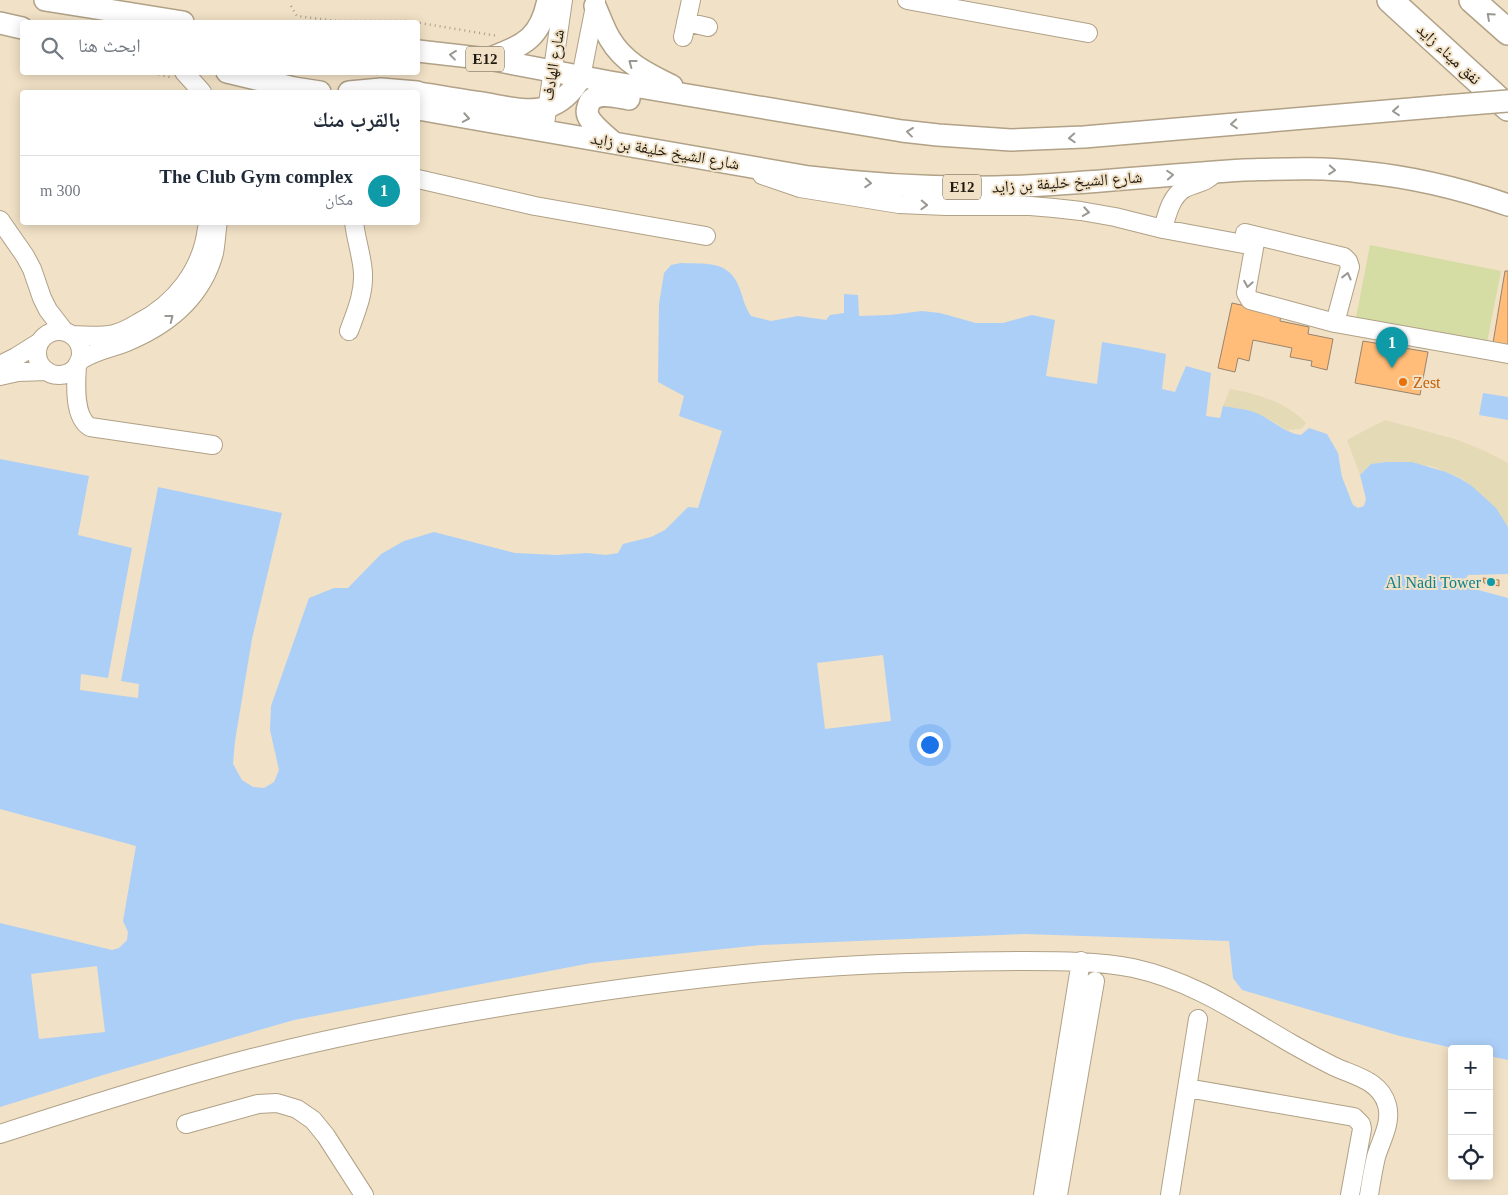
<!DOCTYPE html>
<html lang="ar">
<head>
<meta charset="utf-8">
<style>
  body { margin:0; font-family:"Times New Roman","Noto Naskh Arabic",serif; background:#f2f2f3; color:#1f2937; direction:rtl }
  .controls { position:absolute; right:15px; bottom:15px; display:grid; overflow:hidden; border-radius:5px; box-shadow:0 2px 12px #0003 }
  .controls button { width:45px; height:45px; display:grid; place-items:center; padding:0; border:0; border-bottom:1px solid #e0e1e3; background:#fff; color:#1f2937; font:25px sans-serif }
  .you { position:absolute; left:929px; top:744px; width:18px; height:18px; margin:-12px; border:4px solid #fff; border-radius:50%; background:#1a73e8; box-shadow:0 0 0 8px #1a73e833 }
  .badge { display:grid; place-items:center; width:32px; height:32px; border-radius:50%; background:#2f607e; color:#fff; font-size:16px; font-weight:700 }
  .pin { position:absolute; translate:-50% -41px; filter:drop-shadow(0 1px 2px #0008) }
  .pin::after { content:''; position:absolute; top:26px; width:18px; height:15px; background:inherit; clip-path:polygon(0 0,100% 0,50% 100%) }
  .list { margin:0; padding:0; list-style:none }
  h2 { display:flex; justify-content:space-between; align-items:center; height:65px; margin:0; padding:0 20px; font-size:21px }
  h2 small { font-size:16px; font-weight:400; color:#747a83 }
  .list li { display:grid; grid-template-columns:32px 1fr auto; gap:15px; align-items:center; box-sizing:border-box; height:70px; padding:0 20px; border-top:1px solid #e0e1e3 }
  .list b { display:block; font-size:19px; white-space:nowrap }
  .list p { margin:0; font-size:16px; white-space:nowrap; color:#747a83 }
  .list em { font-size:16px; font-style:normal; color:#747a83 }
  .icon { flex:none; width:28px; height:28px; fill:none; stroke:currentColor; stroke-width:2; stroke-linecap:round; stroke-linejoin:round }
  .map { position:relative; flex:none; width:1508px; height:1195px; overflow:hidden; direction:ltr }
  .search { position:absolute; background:#fff; box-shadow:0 2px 12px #0003; left:20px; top:20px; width:400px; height:55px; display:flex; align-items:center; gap:12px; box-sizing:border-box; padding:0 18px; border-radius:5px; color:#747a83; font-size:19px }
  .panel { position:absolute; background:#fff; box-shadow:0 2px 12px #0003; left:20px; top:90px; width:400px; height:135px; border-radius:5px; direction:rtl }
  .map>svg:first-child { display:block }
  .green { fill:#d5dca4 }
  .sand { fill:#e4dab5 }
  .water { fill:#accff8; fill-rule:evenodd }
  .building { fill:#ffbd79; stroke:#99836e }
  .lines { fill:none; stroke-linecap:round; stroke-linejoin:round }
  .minor-casing { stroke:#b0a187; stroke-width:20 }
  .major-casing { stroke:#b0a187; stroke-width:24 }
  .highway-casing { stroke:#b0a187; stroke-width:28 }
  .path { stroke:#a99c87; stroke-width:2.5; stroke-dasharray:1 4; stroke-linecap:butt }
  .minor { stroke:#fff; stroke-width:18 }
  .major { stroke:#fff; stroke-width:21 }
  .highway { stroke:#fff; stroke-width:25 }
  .major-bridge-casing { stroke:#b0a187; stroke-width:24; stroke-linecap:butt }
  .major-bridge { stroke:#fff; stroke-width:21 }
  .oneway { stroke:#9b9893 }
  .food-dot { fill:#e8710a; stroke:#f1e1c6; stroke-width:2 }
  .culture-dot { fill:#0f9aa8; stroke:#f1e1c6; stroke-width:2 }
  .labels { text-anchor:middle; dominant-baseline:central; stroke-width:4; stroke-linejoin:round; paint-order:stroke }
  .shield { fill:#f1e1c6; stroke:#5f5647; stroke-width:1 }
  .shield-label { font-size:15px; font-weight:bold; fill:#201a10 }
  .street-label { font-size:16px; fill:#201a10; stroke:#f1e1c6 }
  .food-label { font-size:16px; fill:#c56008; stroke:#f1e1c6; text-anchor:start }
  .culture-label { font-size:16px; fill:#0d838f; stroke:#f1e1c6; text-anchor:end }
</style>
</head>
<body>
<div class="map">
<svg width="1508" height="1195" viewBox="0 0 1508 1195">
  <rect width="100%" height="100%" fill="#f1e1c6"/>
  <path class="green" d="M1370,245L1501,271L1487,342L1356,318Z"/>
  <path class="sand" d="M1230,389C1258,394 1286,402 1306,423L1301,429L1286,430C1263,413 1250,411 1223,406Z
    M1385,420L1458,440L1487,452L1508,463V527L1487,500L1472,486L1461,478L1431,466L1386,462L1371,464L1360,475L1347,440Z"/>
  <path class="water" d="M681,263C705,264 729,260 739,287C744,299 743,304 751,316L771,321L798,316L826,320L830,315L844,313V294L858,295L859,316L890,315L922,311L940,313L976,323H1003L1032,315L1055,320L1046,376L1097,384L1102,342L1137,348L1166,354L1162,389L1175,392L1186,366L1211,373L1206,416L1220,418L1223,406C1233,408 1245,409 1254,412C1271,418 1283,433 1301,435L1309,428L1327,434L1338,453L1342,477L1353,505L1358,508L1364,506L1366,499L1360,475L1371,464L1386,462H1412L1446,472L1461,479L1472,486L1496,508L1508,527V574L1468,575L1464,581L1467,587L1508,598V1060L1489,1056V1049H1457L1400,1036L1242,990L1233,978L1229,941L1025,934L761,945L591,963L294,1020L103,1075L0,1107V923L112,950L119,948L127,940L128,932L123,921L136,846L0,809V459L89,476L78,535L132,548L108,678L81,674L80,690L138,698L139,684L121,681L158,487L282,513L252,639L235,741L233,764L242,780L253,787L264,788L274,782L279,770L270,730L271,706L309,598L334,588H348L381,554L404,541L434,532L515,553L557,555L587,553L606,555L618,553L623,544L651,537L665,530L688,507L698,508L722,431L679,416L684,396L658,382L659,304L664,273L671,265ZM883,655L891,721L825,729L817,663ZM97,966L105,1032L39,1039L31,974Z
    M1483,393L1508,397V420L1479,415Z"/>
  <path class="building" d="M1505,271H1508V345L1493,343Z
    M1232,303L1281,314L1280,321L1309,327L1308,334L1333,339L1327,370L1311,366L1312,361L1290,357L1292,348L1253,340L1249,361L1238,358L1235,372L1218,368Z
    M1363,341L1428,352L1420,395L1355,383Z
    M1483,578L1499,580V586L1484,583Z"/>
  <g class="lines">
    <g class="minor-casing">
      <path id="minor" d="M907,0L1088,33
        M686,22L708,27
        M683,37L691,0
        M184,72L202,92
        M581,77L596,1
        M544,131L563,0
        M762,175L800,188L899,204L946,206H1030L1054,208L1081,211L1115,217L1163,229L1254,246
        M418,179L535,206L706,236
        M0,220L25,256L32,269L42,298L48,310L65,332
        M1163,229C1167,214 1171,196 1185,188C1198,182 1204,184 1216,172
        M1245,233L1344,257L1348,261L1350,267L1335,323
        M1256,237L1246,293L1250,300L1335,323L1508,354
        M349,331C356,312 364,294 363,273C362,256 356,240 354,222
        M37 353a22 22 0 1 1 44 0a22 22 0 1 1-44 0Z
        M72,335C86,336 100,337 114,334C122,332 130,328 138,323C175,304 202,270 207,228
        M79,361C97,349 111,349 129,341C169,324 202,297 214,253C216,243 216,233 218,222
        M0,365L16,357L40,342
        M77,365C76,382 73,417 90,427L213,445
        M0,376L18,372L47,371
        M1187,1088L1354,1117L1361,1124L1362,1129L1350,1195
        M186,1124L258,1104L277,1103L297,1109L313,1120L326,1136L364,1195
        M0,1134C83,1107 167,1080 252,1058C357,1031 463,1012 570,996C683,979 795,966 909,963C948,962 986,961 1025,961C1061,961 1097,961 1133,968C1193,981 1240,1014 1292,1044C1306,1052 1319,1059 1333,1066C1354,1076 1380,1080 1387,1105C1392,1123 1381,1140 1376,1157C1373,1170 1371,1182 1369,1195
        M1043,1195L1081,961
        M1058,1195L1095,981
        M1170,1195L1198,1019"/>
    </g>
    <g class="major-casing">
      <path id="major" d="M45,0L183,22
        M595,6C600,17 604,29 610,39C624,63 648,74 672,86
        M0,23L22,28
        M418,51L488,59L610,82L902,131L938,135L1011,140L1084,137L1445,106
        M488,59C523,45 540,40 548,0
        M227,72L294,88L320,92
        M349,92L381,89L417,92
        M418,93C439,96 461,100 482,103C501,106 529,114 547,107C563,102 573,91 581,77
        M418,109L809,177C884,186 968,190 1043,185C1110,181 1177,174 1244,170C1283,169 1322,167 1361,172C1413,177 1459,188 1508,205
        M614,143C606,136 597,129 591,121C588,117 586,112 588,107C592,89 616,97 629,99"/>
    </g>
    <g class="highway-casing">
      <path id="highway" d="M1390,0L1508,108
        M1472,0L1508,32"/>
    </g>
    <path class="path" d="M291,6L297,16L337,21H408L498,36
      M149,72L170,77"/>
    <use href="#minor" class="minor"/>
    <use href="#major" class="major"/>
    <use href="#highway" class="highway"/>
    <g class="major-bridge-casing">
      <path id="major-bridge" d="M1445,106L1508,101"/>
    </g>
    <use href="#major-bridge" class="major-bridge"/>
  </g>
  <defs><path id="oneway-chevron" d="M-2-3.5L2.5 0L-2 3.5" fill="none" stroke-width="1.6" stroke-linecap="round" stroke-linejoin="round" transform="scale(1.25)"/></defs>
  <g class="oneway">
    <use href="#oneway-chevron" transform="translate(1490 16) rotate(-138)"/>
    <use href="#oneway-chevron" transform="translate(453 55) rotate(-173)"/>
    <use href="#oneway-chevron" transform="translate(632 63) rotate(-143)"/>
    <use href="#oneway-chevron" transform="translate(1396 111) rotate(175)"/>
    <use href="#oneway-chevron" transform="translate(466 118) rotate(10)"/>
    <use href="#oneway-chevron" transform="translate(1234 124) rotate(175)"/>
    <use href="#oneway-chevron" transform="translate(910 132) rotate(-173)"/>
    <use href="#oneway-chevron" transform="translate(1072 138) rotate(177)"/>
    <use href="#oneway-chevron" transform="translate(1332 170) rotate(4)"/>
    <use href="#oneway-chevron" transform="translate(1170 175) rotate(-4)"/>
    <use href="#oneway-chevron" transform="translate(868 183) rotate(4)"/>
    <use href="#oneway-chevron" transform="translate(924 205) rotate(2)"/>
    <use href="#oneway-chevron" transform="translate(1086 212) rotate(9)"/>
    <use href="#oneway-chevron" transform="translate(1347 276) rotate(-76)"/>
    <use href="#oneway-chevron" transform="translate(1248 284) rotate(100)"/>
    <use href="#oneway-chevron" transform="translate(170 318) rotate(-38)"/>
  </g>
  <circle class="food-dot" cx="1403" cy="382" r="5"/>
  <circle class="culture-dot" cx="1491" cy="582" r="5"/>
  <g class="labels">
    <g class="shield">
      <rect x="466" y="46.5" width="38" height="25" rx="4"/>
      <rect x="943" y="174.5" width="38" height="25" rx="4"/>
    </g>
    <g class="shield-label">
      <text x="485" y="59">E12</text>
      <text x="962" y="187">E12</text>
    </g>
    <g class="street-label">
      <text transform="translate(1449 54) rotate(43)">نفق ميناء زايد</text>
      <text transform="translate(553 65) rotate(-81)">شارع الهادف</text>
      <text transform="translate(665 151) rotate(10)">شارع الشيخ خليفة بن زايد</text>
      <text transform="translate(1067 182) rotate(-4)">شارع الشيخ خليفة بن زايد</text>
    </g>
    <g class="food-label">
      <text x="1413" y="382">Zest</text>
    </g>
    <g class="culture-label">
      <text x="1481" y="582">Al Nadi Tower</text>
    </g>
  </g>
</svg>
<div class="controls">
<button>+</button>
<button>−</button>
<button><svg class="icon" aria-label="locate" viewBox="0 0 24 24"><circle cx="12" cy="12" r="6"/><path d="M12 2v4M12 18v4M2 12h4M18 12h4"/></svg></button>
</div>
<div class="you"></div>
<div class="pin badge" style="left:1392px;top:368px;background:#0f9aa8">1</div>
<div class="search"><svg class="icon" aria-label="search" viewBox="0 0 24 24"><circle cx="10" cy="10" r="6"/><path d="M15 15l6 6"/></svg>ابحث هنا</div>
<section class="panel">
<h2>بالقرب منك<small></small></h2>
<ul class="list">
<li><span class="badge" style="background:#0f9aa8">1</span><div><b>The Club Gym complex</b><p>مكان</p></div><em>300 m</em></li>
</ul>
</section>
</div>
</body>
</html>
